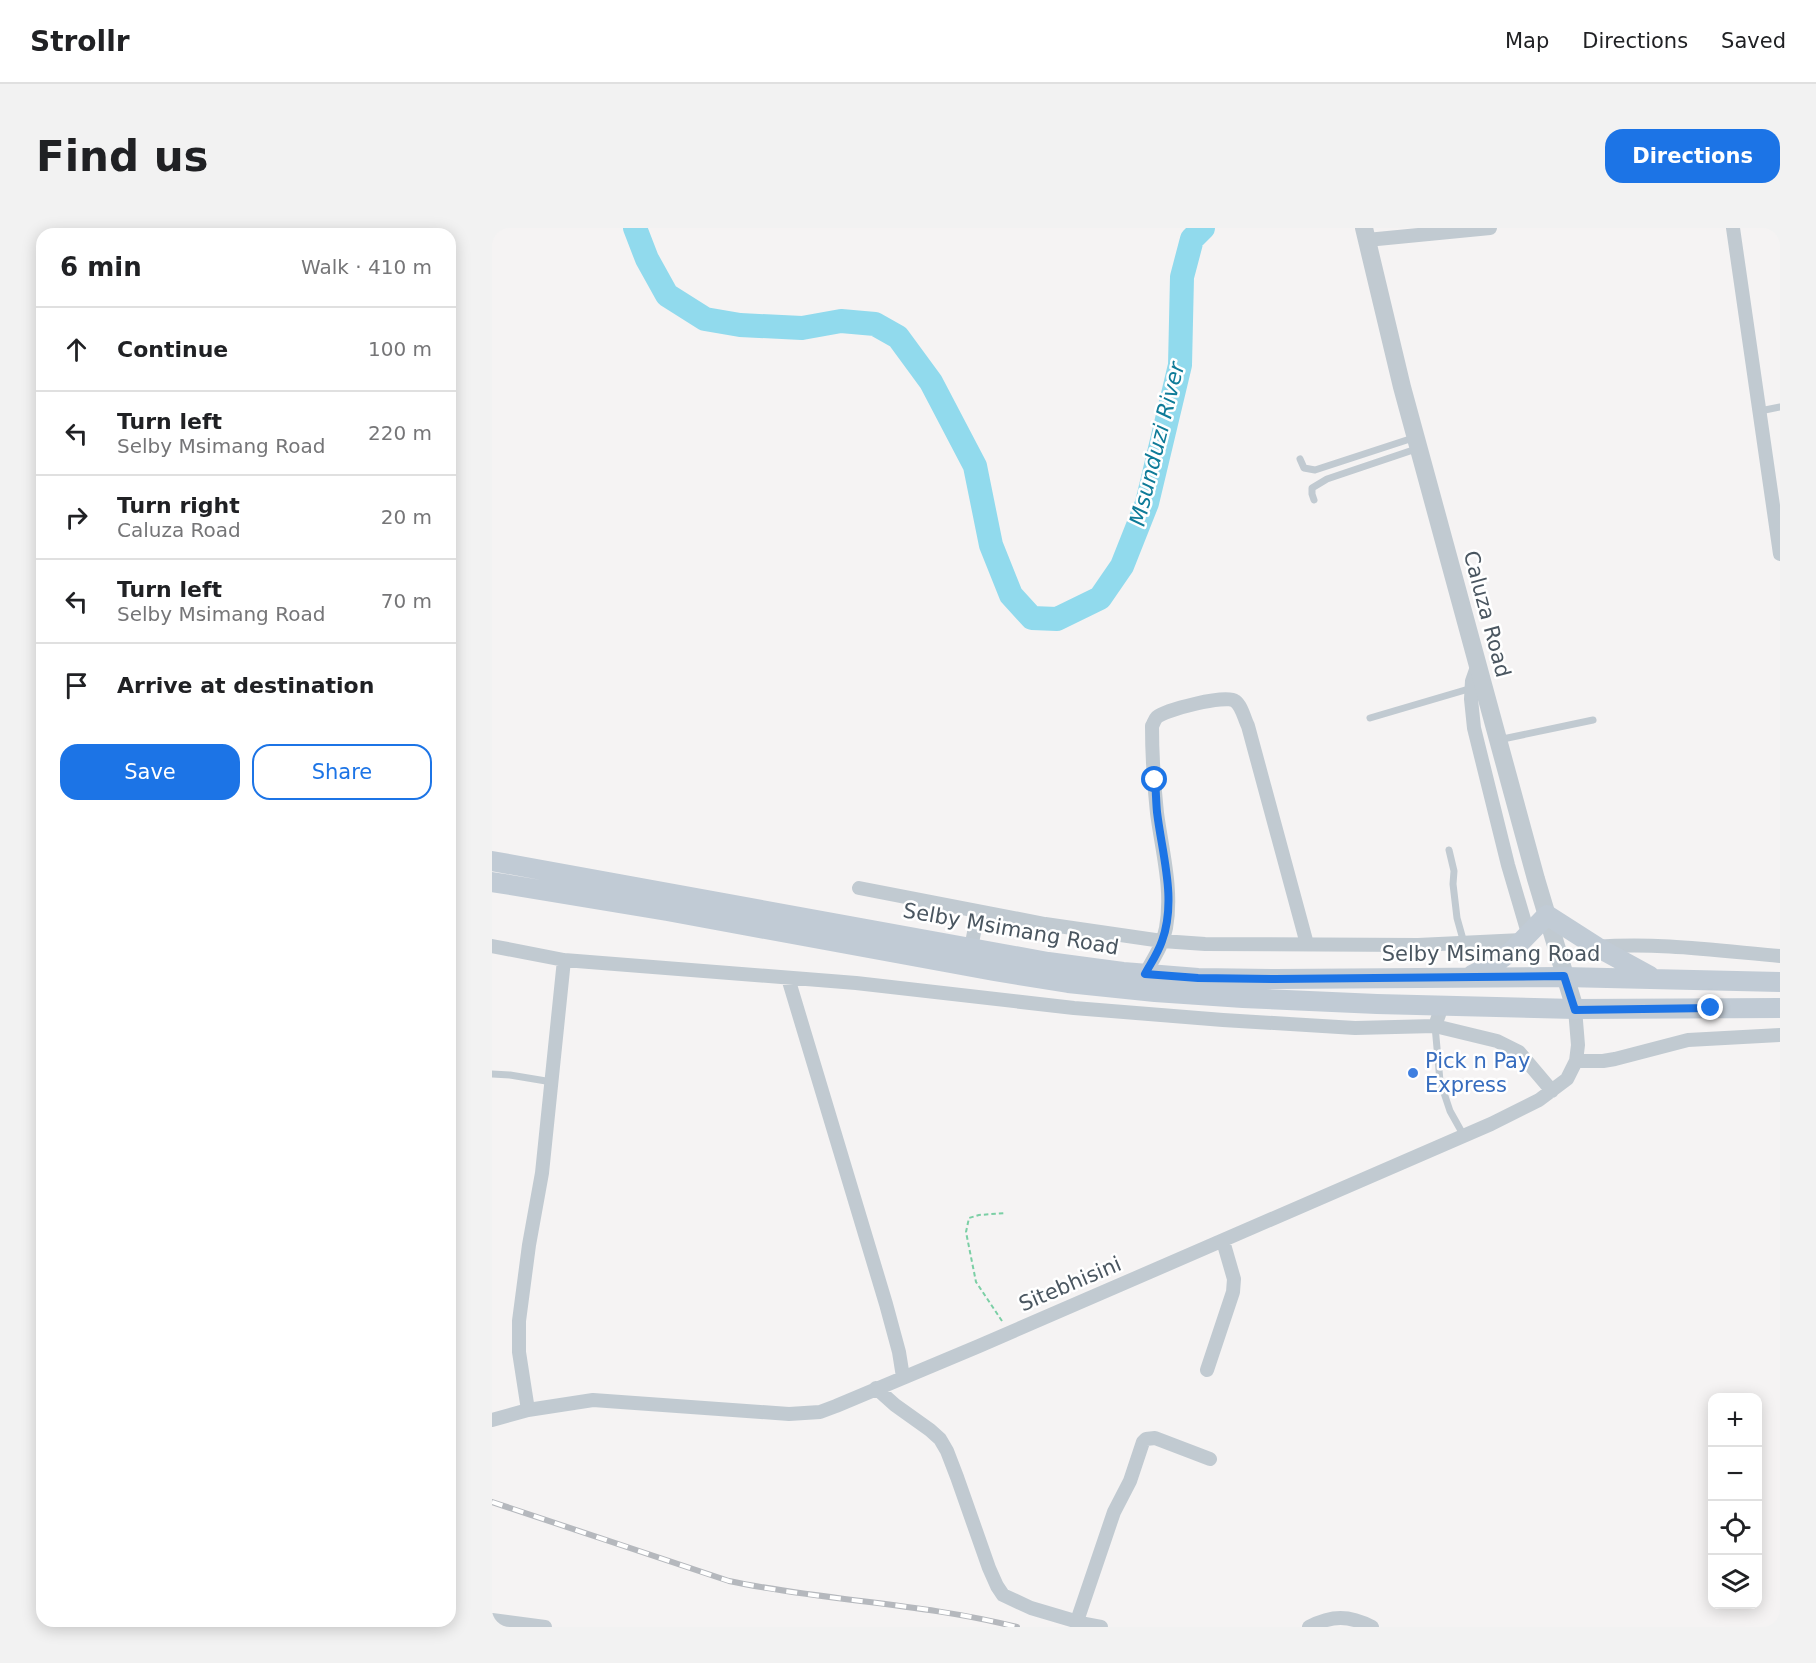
<!DOCTYPE html>
<html lang="en">
<head>
<meta charset="utf-8">
<style>
  body { margin:0; font-family:"DejaVu Sans",sans-serif; background:#f2f2f2; color:#202124 }
  .controls { position:absolute; right:18px; bottom:18px; display:grid; overflow:hidden; border-radius:12px; box-shadow:0 3px 15px #0003 }
  .controls button { width:54px; height:54px; display:grid; place-items:center; padding:0; border:0; border-bottom:2px solid #e0e0e0; background:#fff; color:#202124; font:30px sans-serif }
  .stop { position:absolute; width:18px; height:18px; margin:-14px; border:4px solid #1c74e6; border-radius:50%; background:#fff }
  .stop.end { background:#1c74e6; border-color:#fff; box-shadow:0 2px 6px #0008 }
  .list { margin:0; padding:0; list-style:none }
  h2 { display:flex; justify-content:space-between; align-items:center; height:78px; margin:0; padding:0 24px; font-size:26px }
  h2 small { font-size:20px; font-weight:400; color:#757577 }
  .list li { display:grid; grid-template-columns:39px 1fr auto; gap:18px; align-items:center; box-sizing:border-box; height:84px; padding:0 24px; border-top:2px solid #e0e0e0 }
  .list b { display:block; font-size:22px; white-space:nowrap }
  .list p { margin:0; font-size:20px; white-space:nowrap; color:#757577 }
  .list em { font-size:20px; font-style:normal; color:#757577 }
  .actions { display:flex; gap:12px; padding:18px 24px }
  .actions a { flex:1; padding:14px 0; border:2px solid #1c74e6; border-radius:18px; text-align:center; font-size:21px; color:#1c74e6 }
  .actions .main { background:#1c74e6; color:#fff }
  .icon { flex:none; width:33px; height:33px; fill:none; stroke:currentColor; stroke-width:2; stroke-linecap:round; stroke-linejoin:round }
  .map { position:relative; flex:none; width:1288px; height:1399px; overflow:hidden; border-radius:18px }
  header { display:flex; align-items:center; gap:36px; box-sizing:border-box; height:84px; padding:0 30px; background:#fff; border-bottom:2px solid #e0e0e0 }
  header strong { font-size:28px }
  nav { display:flex; gap:33px; margin-inline-start:auto; font-size:21px }
  .intro { display:flex; align-items:center; justify-content:space-between; box-sizing:border-box; height:144px; padding:0 36px }
  h1 { margin:0; font-size:42px }
  .button { padding:15px 27px; border-radius:18px; background:#1c74e6; color:#fff; font-size:21px; font-weight:700 }
  main { display:flex; gap:36px; padding:0 36px }
  aside { flex:1; background:#fff; border-radius:18px; box-shadow:0 3px 15px #0003 }
  .map>svg:first-child { display:block }
  .lines { fill:none; stroke-linecap:round; stroke-linejoin:round }
  .river { stroke:#91daed; stroke-width:24 }
  .path { stroke:#7bcfa5; stroke-width:2; stroke-dasharray:4.5 3; stroke-linecap:butt }
  .service { stroke:#c1cad1; stroke-width:7 }
  .minor { stroke:#c1cad1; stroke-width:14 }
  .tertiary { stroke:#c1cad1; stroke-width:18 }
  .secondary { stroke:#c1cbd5; stroke-width:20 }
  .rail-casing { stroke:#b5b8bd; stroke-width:6 }
  .rail { stroke:#fff; stroke-width:4; stroke-dasharray:11; stroke-linecap:butt }
  .route { stroke:#1c74e6; stroke-width:8 }
  .shop-dot { fill:#3f7fe0; stroke:#fff; stroke-width:2 }
  .labels { text-anchor:middle; dominant-baseline:central; stroke-width:5; stroke-linejoin:round; paint-order:stroke }
  .street-label { font-size:21px; fill:#4a5660; stroke:#fff }
  .shop-label { font-size:21px; fill:#366cbe; stroke:#fff; text-anchor:start }
  .water-label { font-size:22px; font-style:italic; fill:#0e7b98; stroke:#fff }
</style>
</head>
<body>
<header>
<strong>Strollr</strong>
<nav><a>Map</a><a>Directions</a><a>Saved</a></nav>
</header>
<div class="intro"><h1>Find us</h1><a class="button">Directions</a></div>
<main>
<aside>
<h2>6 min<small>Walk · 410 m</small></h2>
<ul class="list">
<li><svg class="icon" aria-label="ahead" viewBox="0 0 24 24"><path d="M12 20V5M6 11l6-6 6 6"/></svg><div><b>Continue</b></div><em>100 m</em></li>
<li><svg class="icon" aria-label="left" viewBox="0 0 24 24"><path d="M17 20v-9H6M10 6l-5 5 5 5"/></svg><div><b>Turn left</b><p>Selby Msimang Road</p></div><em>220 m</em></li>
<li><svg class="icon" aria-label="right" viewBox="0 0 24 24"><path d="M7 20v-9h11M14 6l5 5-5 5"/></svg><div><b>Turn right</b><p>Caluza Road</p></div><em>20 m</em></li>
<li><svg class="icon" aria-label="left" viewBox="0 0 24 24"><path d="M17 20v-9H6M10 6l-5 5 5 5"/></svg><div><b>Turn left</b><p>Selby Msimang Road</p></div><em>70 m</em></li>
<li><svg class="icon" aria-label="arrive" viewBox="0 0 24 24"><path d="M6 21V4h12l-3 4 3 4H6"/></svg><div><b>Arrive at destination</b></div></li>
</ul>
<div class="actions"><a class="main">Save</a><a>Share</a></div>
</aside>
<div class="map">
<svg width="1288" height="1399" viewBox="0 0 1288 1399">
  <rect width="100%" height="100%" fill="#f5f3f3"/>
  <g class="lines">
    <path class="river" d="M143,0L155,31L175,67L213,91L248,97L310,100L349,93L383,96L406,109L439,154L483,238L499,317L519,367L540,390L565,391L608,370L630,338L655,275L688,137L690,49L700,11L711,0"/>
    <path class="path" d="M510,1093L484,1054L474,1004L477,990L487,987L514,985"/>
    <path class="service" d="M1268,183L1288,179
      M808,231L812,240L823,242L921,210
      M822,272L820,266V260L835,251L924,221
      M878,490L980,460
      M1006,512L1101,492
      M957,622L962,643L961,656L965,690L972,715
      M943,798L948,853L958,883L972,908
      M0,846L18,847L60,854"/>
    <path class="minor" d="M1241,0L1288,326
      M875,12L998,0
      M986,436L980,453L979,471L982,500L1016,637L1036,705
      M367,660L553,696L670,713L713,716L926,717L1030,712
      M0,718L72,732L364,755L582,780L731,792L863,800L943,798L950,778
      M1105,719C1164,714 1229,723 1288,728
      M479,720L486,684
      M653,746C661,731 671,717 674,700C681,662 670,623 665,585C662,557 660,526 660,498C662,495 662,492 665,489C673,482 734,466 743,473C750,478 752,490 756,498L815,716
      M296,750L394,1076L407,1124L411,1149
      M943,798L1005,813L1027,824L1060,863
      M1084,833H1111L1123,831L1196,812L1288,807
      M715,1142L741,1064L742,1051L731,1013
      M384,1160L403,1177L438,1202L448,1211L455,1223L465,1249L497,1340L505,1358L511,1367L539,1380L593,1396L609,1399
      M36,1182L27,1124V1093L37,1017L50,945L72,732
      M0,1192L36,1182L101,1172L297,1186L328,1184L344,1178L487,1118L999,896L1047,872L1075,851L1084,833L1086,817L1083,781
      M0,1392L53,1399
      M585,1393L622,1284L638,1253L651,1214L654,1211L663,1210L718,1231
      M817,1399C840,1387 857,1387 880,1399"/>
    <path class="tertiary" d="M872,0L910,159L1044,651L1083,781"/>
    <path class="secondary" d="M0,633L556,734L631,744L706,750L783,751L1072,749L1288,754
      M0,654L175,683L502,743L576,755L663,764L751,770L885,776L1083,781L1288,780
      M980,747L1002,736L1020,723L1055,687L1105,719L1158,748"/>
    <g class="rail-casing">
      <path id="rail" d="M0,1274L237,1353C332,1373 430,1375 525,1399"/>
    </g>
    <use href="#rail" class="rail"/>
  </g>
  <g class="lines">
    <path class="route" d="M663,552C664,563 664,574 665,584C670,626 685,672 670,713C666,725 659,735 653,746L706,750L783,751L1072,748L1083,782L1219,780"/>
  </g>
  <circle class="shop-dot" cx="921" cy="845" r="6"/>
  <g class="labels">
    <g class="street-label">
      <text transform="translate(995 386) rotate(75)">Caluza Road</text>
      <text transform="translate(519 701) rotate(10)">Selby Msimang Road</text>
      <text x="999" y="726">Selby Msimang Road</text>
      <text transform="translate(578 1056) rotate(-23)">Sitebhisini</text>
    </g>
    <g class="shop-label">
      <text x="933" y="833">Pick n Pay<tspan x="933" dy="24">Express</tspan></text>
    </g>
    <g class="water-label">
      <text transform="translate(665 216) rotate(-76)">Msunduzi River</text>
    </g>
  </g>
</svg>
<div class="controls">
<button>+</button>
<button>−</button>
<button><svg class="icon" aria-label="locate" viewBox="0 0 24 24"><circle cx="12" cy="12" r="6"/><path d="M12 2v4M12 18v4M2 12h4M18 12h4"/></svg></button>
<button><svg class="icon" aria-label="layers" viewBox="0 0 24 24"><path d="M12 4l9 5-9 5-9-5zM3 14l9 5 9-5"/></svg></button>
</div>
<div class="stop" style="left:663px;top:552px"></div>
<div class="stop end" style="left:1219px;top:780px"></div>
</div>
</main>
</body>
</html>
